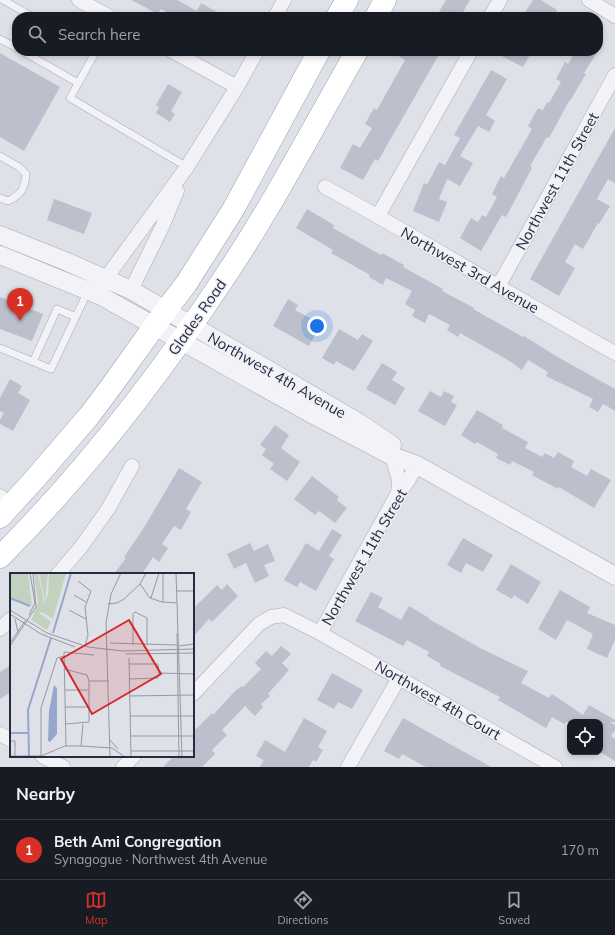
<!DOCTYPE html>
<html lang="en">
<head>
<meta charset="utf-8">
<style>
  body { margin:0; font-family:Mulish,sans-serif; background:#242831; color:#f1f3f6 }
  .controls { position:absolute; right:12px; bottom:12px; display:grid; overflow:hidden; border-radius:8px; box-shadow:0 2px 6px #0003 }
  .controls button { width:36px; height:36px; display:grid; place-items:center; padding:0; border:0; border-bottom:1px solid #363941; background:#171b24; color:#f1f3f6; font:20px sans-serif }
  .you { position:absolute; left:317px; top:326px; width:14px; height:14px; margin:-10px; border:3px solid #fff; border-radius:50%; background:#1a73e8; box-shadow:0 0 0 6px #1a73e833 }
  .badge { display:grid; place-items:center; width:26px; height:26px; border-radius:50%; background:#d93025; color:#fff; font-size:13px; font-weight:700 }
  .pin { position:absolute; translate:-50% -33px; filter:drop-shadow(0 1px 2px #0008) }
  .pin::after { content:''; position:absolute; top:21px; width:14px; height:12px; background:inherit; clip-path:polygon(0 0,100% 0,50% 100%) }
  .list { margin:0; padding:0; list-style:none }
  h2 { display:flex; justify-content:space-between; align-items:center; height:52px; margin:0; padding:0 16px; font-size:17px }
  h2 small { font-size:13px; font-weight:400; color:#9ea1a6 }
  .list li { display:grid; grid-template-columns:26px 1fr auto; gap:12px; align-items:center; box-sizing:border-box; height:60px; padding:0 16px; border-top:1px solid #363941 }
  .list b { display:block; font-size:15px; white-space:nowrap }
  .list p { margin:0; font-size:13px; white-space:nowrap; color:#9ea1a6 }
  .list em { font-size:13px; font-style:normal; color:#9ea1a6 }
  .icon { flex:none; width:22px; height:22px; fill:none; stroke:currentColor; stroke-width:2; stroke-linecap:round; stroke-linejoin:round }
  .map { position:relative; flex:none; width:615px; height:767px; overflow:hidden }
  .search { position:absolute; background:#171b24; box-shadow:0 2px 6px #0003; left:12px; right:12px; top:12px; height:44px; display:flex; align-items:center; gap:10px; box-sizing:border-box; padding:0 14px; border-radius:16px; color:#9ea1a6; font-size:15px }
  .sheet { height:112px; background:#171b24 }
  nav { display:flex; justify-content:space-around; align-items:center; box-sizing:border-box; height:56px; border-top:1px solid #363941; background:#171b24; font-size:11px; color:#9ea1a6 }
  nav a { display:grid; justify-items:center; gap:2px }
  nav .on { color:#d93025 }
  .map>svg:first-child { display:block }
  .building { fill:#bcbfcc }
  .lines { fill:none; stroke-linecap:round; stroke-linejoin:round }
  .service-casing { stroke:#a8aab7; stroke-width:8 }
  .minor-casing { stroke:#a8aab7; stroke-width:15 }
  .tertiary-casing { stroke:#a8aab7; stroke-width:19 }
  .primary-casing { stroke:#9da2b5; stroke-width:23 }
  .service { stroke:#f2f2f7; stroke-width:7 }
  .minor { stroke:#f2f2f7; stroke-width:14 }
  .tertiary { stroke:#f2f2f7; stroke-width:18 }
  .primary { stroke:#fff; stroke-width:22 }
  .labels { text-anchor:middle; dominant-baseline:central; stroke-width:3; stroke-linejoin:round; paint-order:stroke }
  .street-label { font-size:15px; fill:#272b41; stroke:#eef0f6 }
  .inset-river { fill:none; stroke:#97a7cb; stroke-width:2 }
  .inset-road { fill:none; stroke:#9598a6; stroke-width:1 }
  .view { fill:#d62828; fill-opacity:0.15; stroke:#d62828; stroke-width:2 }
  .inset-edge { fill:none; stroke:#272b41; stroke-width:2 }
</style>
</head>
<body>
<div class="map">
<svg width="615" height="767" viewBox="0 0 615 767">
  <rect width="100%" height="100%" fill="#dfe1e9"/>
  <path class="building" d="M131,0H177L197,11L201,3L226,17H175L161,9L158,14Z
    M446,0H470L460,17H436Z
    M533,0H541L557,10L553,17H522Z
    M390,51H441L378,161L375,159L363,180L340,168L353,144L360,148L372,128L365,124L374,108L377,110L405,60Z
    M492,51H532L523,67Z
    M576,51H598L584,73L586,74L570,101H569L549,138L547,137L530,166L532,168L506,217L502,215L481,251L460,238L471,218L478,222L482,215L486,217L497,197L492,194L501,176L504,178L532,129L528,126L538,108L543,110L547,102L549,103L561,82L556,79L565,62L568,64Z
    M0,53L60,87L24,151L0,137Z
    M491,70L507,79L486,115L495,121L489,132L478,126L460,156L473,163L460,186L447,179L439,199L447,202L439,222L413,211L424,183L427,185L439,162L445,165L460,138L454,135Z
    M168,84L182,92L171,111L175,114L170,122L156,113L159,107L156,105Z
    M615,128V183L608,179L597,199L610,206L599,224L598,223L583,249L575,244L565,262L575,268L559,296L530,279Z
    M54,199L92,213L84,234L47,220Z
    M307,209L334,225L333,228L381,255L382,253L404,265L403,267L443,289L442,291L474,308L473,309L523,337L524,336L556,356L615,389V411L603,404L598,412L589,407L593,399L546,376L548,372L528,360L522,370L508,360L460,333L458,337L447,330L450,325L429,314L425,323L412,316L415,310L405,304L412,291L386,278L383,285L369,277L370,275L331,253L333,250L296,228Z
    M0,297L43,314L32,341L0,329Z
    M288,299L298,305L295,310L321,324L309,346L273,326Z
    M339,329L358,340L362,334L373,341L354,371L336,361L334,365L322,358Z
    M382,363L397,372L392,380L405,388L395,405L366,389Z
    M10,379L22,386L18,393L30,400L13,431L0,424V420L4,413L0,411V398Z
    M430,391L441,397L444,391L454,396L451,402L457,405L445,426L418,411Z
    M477,410L503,425L502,428L528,442L525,448L542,457L545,453L554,458L558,452L574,461L571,467L587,476L591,469L611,480L594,508L559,487L558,489L532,475L534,472L512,461L510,465L496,458L498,454L477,442L475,444L461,435Z
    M275,425L289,435L281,448L300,462L287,481L270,469L274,464L262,455L266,449L260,445Z
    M179,468L202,482L186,509L191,512L181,530L174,526L162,544L168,548L159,562L153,557L142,574H114L126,558L124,557L145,526Z
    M312,476L339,497L337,500L347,508L335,523L319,511L315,515L294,499Z
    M332,529L342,535L329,556L334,559L316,591L300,582L297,587L284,580L306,543L319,551Z
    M463,538L493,555L483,572L466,563L461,573L447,565Z
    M250,543L254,551L268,544L275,561L264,565L269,576L255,583L246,563L234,569L227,554Z
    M511,564L541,582L528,604L514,595L512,599L496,590Z
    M227,584L238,596L212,622L209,619L193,637V609L217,585L222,590Z
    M560,590L590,607L587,613L615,625V640L607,658L587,649L593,634L567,620L556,640L538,629Z
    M371,592L383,598L378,607L401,620L409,606L429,618V619L480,648L528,671L521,683L549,698L552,694L583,715L589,705L615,720V722H610L615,725V730L611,736L615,739V761L600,752V722H566L564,724L552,717L546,728L498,700L500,697L440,666L441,664L427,656L429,652L407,640L403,646L355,621Z
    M281,646L291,654L282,663L289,670L268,694L270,696L261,704L263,707L255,716L245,706L222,730L227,735L212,750L215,754L202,767H163L174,756H193V732L212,713L213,715L235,691L242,686L243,687L261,669L255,663L266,651L272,656Z
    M11,665V692L0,699V672Z
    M332,673L363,690L352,709L338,702L334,709L317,700Z
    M304,718L327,731L318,747L323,750L316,762L313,760L309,767H260L264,760L256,756L265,740L285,752Z
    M403,718L475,758L491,767H426L402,754L399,759L384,751Z"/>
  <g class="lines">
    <g class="service-casing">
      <path id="service" d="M3,0L33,17
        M0,39L17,48
        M22,51L78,83
        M91,51L95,53L70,98L187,167
        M0,156L19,167L26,174C25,188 21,195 8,201L0,198
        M0,348L51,369L88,291
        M33,362L57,309L76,317"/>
    </g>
    <g class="minor-casing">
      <path id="minor" d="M79,0L110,17
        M589,0L615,16
        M275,17L284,0
        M490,17L500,0
        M172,51L237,87
        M325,187C423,240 517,299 615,353
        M378,216L471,51
        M106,278L187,167L237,87L257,51
        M498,287L615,75
        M131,290L162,227L177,191
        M392,456L399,480L398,493
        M0,496L8,508
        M58,574L81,547L108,509L132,466
        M0,629L11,619
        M320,633L398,493L406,484L417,465
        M193,694L259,624L271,617L284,615L320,633L555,767
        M0,734L11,740
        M42,756L63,767
        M123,767L134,756
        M348,767L399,678"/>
    </g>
    <g class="tertiary-casing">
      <path id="tertiary" d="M0,235L65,261L131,290L358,422L392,445
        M0,255L101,296L308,412L392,456L417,465L615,576"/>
    </g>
    <g class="primary-casing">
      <path id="primary" d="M337,17L347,0
        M376,17L385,0
        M0,517L33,481L89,416L110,388L166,310L186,284L234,208L319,51
        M0,557C85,472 160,375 226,275C274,203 314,126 357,51"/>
    </g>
    <use href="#service" class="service"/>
    <use href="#minor" class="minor"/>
    <use href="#tertiary" class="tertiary"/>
    <use href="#primary" class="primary"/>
  </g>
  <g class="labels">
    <g class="street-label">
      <text transform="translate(557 181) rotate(-61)">Northwest 11th Street</text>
      <text transform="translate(470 270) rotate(30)">Northwest 3rd Avenue</text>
      <text transform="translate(197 317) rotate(-55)">Glades Road</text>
      <text transform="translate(277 375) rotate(30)">Northwest 4th Avenue</text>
      <text transform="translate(364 557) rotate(-60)">Northwest 11th Street</text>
      <text transform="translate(438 700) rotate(30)">Northwest 4th Court</text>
    </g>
  </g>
  <g transform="translate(10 573)">
    <rect width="184" height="184" fill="#dfe1e9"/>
    <path d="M0,0H18L22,32L0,25ZM24,0H28L34,29L29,40L38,22L39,0H56L43,46L32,39L29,40L41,49L37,57L21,47L28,30ZM29,0H38L35,28Z" fill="#c1d3bf"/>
    <path d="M44,112L47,115V161L40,169L38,168L39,138Z" fill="#97a7cb"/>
    <path class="inset-river" d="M0,25L20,33M43,60L61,0M0,160H19M19,183L18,137L41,65"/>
    <path class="inset-road" d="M153,0V29M166,0L172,184M68,8L81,18L75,34L78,62L75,73M130,11L140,25L152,29L167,30M166,18H184M64,22L76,29M141,25L149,0M98,31L107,30L114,26L130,11L136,0M0,37L37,60L78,74L113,78L184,76M59,37L76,46M0,41L31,61L65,74M19,42L25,30L20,0M5,46L8,59M167,60L169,184M0,70L15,48M100,70L167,72M123,72V41L125,39L137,45V72M0,73L26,34L23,0M169,73L184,71M116,81L184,80M119,85L121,184M54,96L77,102L79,108V149L56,151M149,100L184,101M119,106L148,105L149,100L148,91H119M79,108H99M55,117H79M119,123L184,122M55,134H79M120,143H184M120,163H184M100,167L108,176M0,168H5V183M56,173L54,79L84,82M71,173L73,151M121,178H184M0,183H31L55,173H71L102,175L115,184M31,183V135L47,85L54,83M100,184L96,50L101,21L111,0"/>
    <path class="view" d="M119,47L151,101L82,141L51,86Z"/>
    <rect width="184" height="184" class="inset-edge"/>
  </g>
</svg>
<div class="controls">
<button><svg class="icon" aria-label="locate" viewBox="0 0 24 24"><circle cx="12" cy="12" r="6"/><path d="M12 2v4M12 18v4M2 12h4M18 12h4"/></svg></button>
</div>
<div class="you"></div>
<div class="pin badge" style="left:20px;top:321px">1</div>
<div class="search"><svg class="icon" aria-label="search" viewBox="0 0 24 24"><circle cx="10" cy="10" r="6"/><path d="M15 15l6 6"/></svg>Search here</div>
</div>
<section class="sheet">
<h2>Nearby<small></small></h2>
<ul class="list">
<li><span class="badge">1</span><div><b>Beth Ami Congregation</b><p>Synagogue · Northwest 4th Avenue</p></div><em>170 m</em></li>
</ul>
</section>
<nav>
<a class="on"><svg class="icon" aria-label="map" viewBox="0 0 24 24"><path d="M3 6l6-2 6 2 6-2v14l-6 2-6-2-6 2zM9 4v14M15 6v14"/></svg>Map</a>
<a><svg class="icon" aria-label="directions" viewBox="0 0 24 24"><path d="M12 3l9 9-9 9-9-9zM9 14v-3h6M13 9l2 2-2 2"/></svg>Directions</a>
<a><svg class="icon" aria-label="saved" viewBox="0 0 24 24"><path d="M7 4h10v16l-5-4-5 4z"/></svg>Saved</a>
</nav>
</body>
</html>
